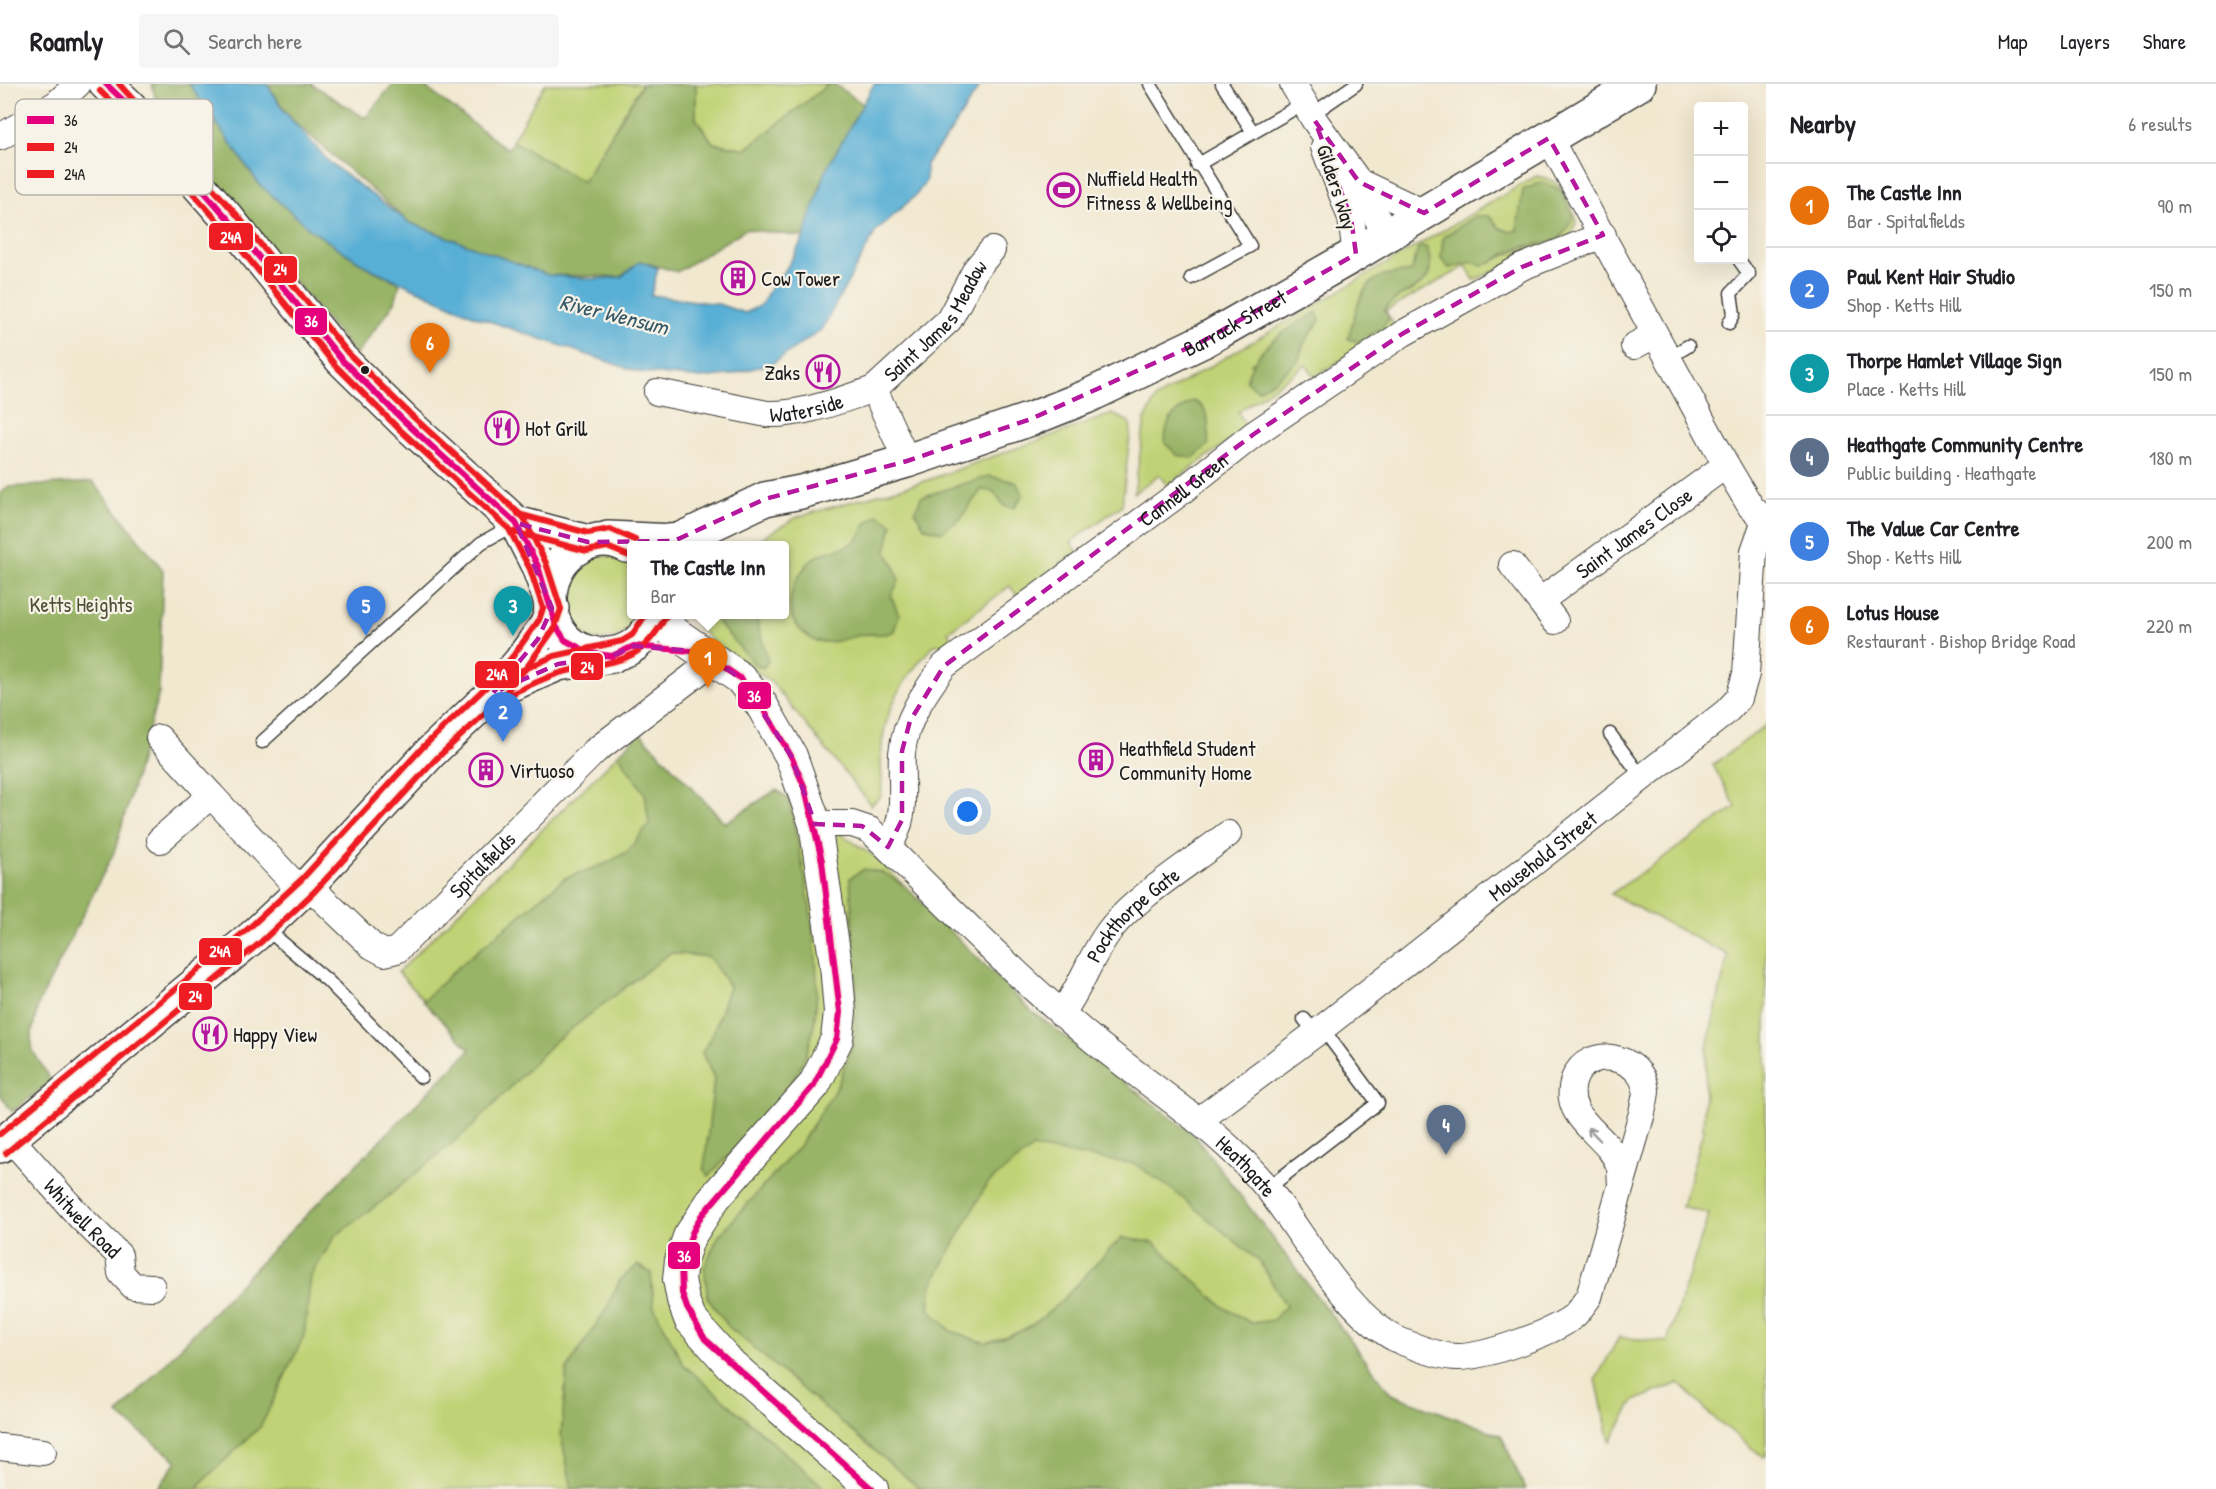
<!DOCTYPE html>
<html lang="en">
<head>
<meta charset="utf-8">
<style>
  body { margin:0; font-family:"Patrick Hand",sans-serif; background:#f6f6f6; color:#202124 }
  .controls { position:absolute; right:18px; top:18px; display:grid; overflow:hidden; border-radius:6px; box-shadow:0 6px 24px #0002 }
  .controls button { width:54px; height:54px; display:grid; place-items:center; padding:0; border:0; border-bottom:2px solid #e0e0e0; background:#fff; color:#202124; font:30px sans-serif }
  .you { position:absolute; left:968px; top:728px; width:21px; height:21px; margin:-15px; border:4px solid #fff; border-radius:50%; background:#1a73e8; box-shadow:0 0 0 9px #1a73e833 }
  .badge { display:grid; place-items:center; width:39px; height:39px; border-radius:50%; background:#b5179e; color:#fff; font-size:20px; font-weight:700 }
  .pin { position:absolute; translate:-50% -50px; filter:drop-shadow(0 2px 3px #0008) }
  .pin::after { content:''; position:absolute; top:32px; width:21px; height:18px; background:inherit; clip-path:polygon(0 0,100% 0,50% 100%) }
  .popup { position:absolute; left:627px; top:457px; width:162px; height:78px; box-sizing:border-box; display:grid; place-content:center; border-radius:6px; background:#fff; filter:drop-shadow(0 2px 4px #0005); font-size:20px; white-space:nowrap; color:#757577 }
  .popup b { font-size:22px; color:#202124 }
  .popup::after { content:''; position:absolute; left:50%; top:100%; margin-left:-12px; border:12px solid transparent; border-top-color:#fff }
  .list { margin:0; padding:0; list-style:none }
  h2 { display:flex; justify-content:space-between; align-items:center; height:78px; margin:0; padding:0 24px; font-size:26px }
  h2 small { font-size:20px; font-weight:400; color:#757577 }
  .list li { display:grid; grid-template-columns:39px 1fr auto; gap:18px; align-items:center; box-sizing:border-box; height:84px; padding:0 24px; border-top:2px solid #e0e0e0 }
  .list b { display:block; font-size:22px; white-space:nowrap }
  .list p { margin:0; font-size:20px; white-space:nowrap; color:#757577 }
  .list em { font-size:20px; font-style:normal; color:#757577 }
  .icon { flex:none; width:33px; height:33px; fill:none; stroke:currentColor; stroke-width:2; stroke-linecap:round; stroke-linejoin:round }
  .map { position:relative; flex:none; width:1766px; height:1405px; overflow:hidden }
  header { display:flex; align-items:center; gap:36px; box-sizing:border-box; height:84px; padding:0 30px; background:#fff; border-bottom:2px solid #e0e0e0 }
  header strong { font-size:28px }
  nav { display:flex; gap:33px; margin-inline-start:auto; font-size:21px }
  .search { width:420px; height:54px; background:#f6f6f6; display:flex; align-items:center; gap:15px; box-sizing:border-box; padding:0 21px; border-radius:6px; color:#757577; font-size:22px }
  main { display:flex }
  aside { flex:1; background:#fff }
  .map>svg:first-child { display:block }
  .green { fill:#c0d275; stroke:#6e7748; stroke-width:1.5; fill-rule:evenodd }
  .forest { fill:#98b466; stroke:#5a6841; stroke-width:1.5; fill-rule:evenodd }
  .water { fill:#59afd5; stroke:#3a6678; stroke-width:1.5 }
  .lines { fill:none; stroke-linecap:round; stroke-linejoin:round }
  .service-casing { stroke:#3c3b37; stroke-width:15 }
  .minor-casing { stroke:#3c3b37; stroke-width:28 }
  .tertiary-casing { stroke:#3c3b37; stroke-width:34 }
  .secondary-casing { stroke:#3c3b37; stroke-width:36 }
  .primary-casing { stroke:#3c3b37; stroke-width:36 }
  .service { stroke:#fff; stroke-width:12 }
  .minor { stroke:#fff; stroke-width:26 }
  .tertiary { stroke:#fff; stroke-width:32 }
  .secondary { stroke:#fff; stroke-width:33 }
  .primary { stroke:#fff; stroke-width:33 }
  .bus-1-casing { stroke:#f7f3e8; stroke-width:10 }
  .bus-2-casing { stroke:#f7f3e8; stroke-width:10 }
  .bus-3-casing { stroke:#f7f3e8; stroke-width:10 }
  .bus-1 { stroke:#e5007d; stroke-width:6 }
  .bus-2 { stroke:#ee1d23; stroke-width:6 }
  .bus-3 { stroke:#ee1d23; stroke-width:6 }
  .oneway { stroke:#999 }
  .marked { fill:none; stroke:#b5179e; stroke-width:4.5; stroke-dasharray:12 8; stroke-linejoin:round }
  .bus-dot { fill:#1c1c1c; stroke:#f7f3e8; stroke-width:2 }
  .labels { text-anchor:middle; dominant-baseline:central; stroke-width:4.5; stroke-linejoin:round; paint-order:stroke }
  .poi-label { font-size:21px; fill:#1c1c1c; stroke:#f7f3e8; text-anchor:start }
  .street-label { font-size:21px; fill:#1c1c1c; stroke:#f7f3e8 }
  .park-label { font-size:21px; fill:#4d5337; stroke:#f7f3e8 }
  .water-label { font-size:22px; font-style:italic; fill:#345766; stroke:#f7f3e8 }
  .key { fill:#f7f3e8; stroke:#b5b2ab; stroke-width:1.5 }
  .key-label { font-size:16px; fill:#1c1c1c }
  .line-badge { stroke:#f7f3e8; stroke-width:2 }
  .badge-label { font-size:16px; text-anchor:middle; font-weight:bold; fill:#fff }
</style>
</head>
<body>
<header>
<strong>Roamly</strong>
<div class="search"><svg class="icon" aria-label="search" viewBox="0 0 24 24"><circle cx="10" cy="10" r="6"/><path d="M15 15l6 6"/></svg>Search here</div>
<nav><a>Map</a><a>Layers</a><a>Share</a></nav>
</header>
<main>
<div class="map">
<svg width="1766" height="1405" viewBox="0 0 1766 1405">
  <rect width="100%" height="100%" fill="#f7f3e8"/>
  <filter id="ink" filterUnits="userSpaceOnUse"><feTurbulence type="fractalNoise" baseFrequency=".0167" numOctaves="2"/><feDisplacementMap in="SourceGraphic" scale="12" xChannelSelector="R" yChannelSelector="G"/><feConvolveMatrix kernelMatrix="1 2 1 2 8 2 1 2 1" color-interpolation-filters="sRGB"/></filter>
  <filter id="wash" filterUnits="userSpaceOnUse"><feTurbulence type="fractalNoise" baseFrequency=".008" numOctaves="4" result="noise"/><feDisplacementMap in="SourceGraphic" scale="24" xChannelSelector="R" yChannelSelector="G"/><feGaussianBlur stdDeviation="1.35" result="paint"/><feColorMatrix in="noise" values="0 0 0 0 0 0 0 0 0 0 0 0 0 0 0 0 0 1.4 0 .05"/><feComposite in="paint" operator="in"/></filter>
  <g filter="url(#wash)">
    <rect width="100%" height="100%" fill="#f1e8d0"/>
    <path class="green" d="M545,0H642L583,98L512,57Z
      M696,0H829L746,65L713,59L696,35Z
      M1536,92C1563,95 1568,114 1577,137L1569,154L1474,196L1466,182L1386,227L1394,241L1315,293L1306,281L1238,328L1247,345L1167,401L1159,391L1134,409L1145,336L1156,314ZM1524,106L1539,161C1515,165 1504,173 1482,182L1473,178L1449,184L1489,132L1500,144L1511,148L1517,146ZM1414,175L1431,176C1427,212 1401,203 1384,226L1400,190L1412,187ZM1319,236L1303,261L1298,277L1250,280Z
      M1112,330L1128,337L1131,343L1122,421L1071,458L1078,468L1018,513L1010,502L948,548L956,559L934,561C903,594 882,628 881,674C881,687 883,699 881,712L871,721L772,599L739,574L717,562L698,543L694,531L784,530V462L750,461L797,433L925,397Z
      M606,471L626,478L631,483L632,530L638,531C634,542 624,551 612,554C572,566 552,514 578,484C581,481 584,477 588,475C593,473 600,472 606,471Z
      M1766,641V1372L1763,1373L1711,1331L1679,1299L1634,1317L1610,1358L1596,1295L1619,1253L1667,1258L1709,1130L1682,1123L1703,1047L1707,963L1728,871L1611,810L1736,723L1713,681Z
      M640,649L725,739L776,706L875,773L1030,926L1195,1052L1391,1310L1501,1351L1525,1405H157L177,1377L118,1330L274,1164L470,966L398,888Z"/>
    <path class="forest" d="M152,0H190L259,100L311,146L367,183L400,199L395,218L356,271L160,34Z
      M267,0H311L365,34L393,0H421L507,65L513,57L583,98L642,0H696V35L713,59L746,65L829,0H834L863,20L826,86L804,153L746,145L677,188L640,177L621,193L548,191L410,139L291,35Z
      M1542,98L1561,106L1573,133C1558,169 1545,154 1516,165C1506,169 1494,177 1482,182L1473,178L1449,184L1441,174L1443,153L1476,132H1489L1500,144L1511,148L1517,146L1523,106Z
      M1423,162L1427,164C1442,209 1402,201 1384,226L1389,235L1382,244L1359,258L1348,255C1354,234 1358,203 1380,193C1389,189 1402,189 1412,187L1418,164Z
      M1317,228L1320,236L1303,261L1298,277L1274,297L1258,306L1246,297C1255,262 1288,245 1317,228Z
      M1193,317C1211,323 1209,345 1208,361L1193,374L1177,371L1165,359C1165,336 1173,329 1193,317Z
      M989,392L1016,398L1023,411L1014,424L1004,422L993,407L981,406L960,435L941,448L924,443L915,428L921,413Z
      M93,398L163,486L159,609L115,766L38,921L31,953L33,967L51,997L12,1028L0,1010V409L8,403Z
      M879,431L892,440L886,468L894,481L899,497L891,512L899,531L894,547C884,552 878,550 867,550C850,552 835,561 817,557C813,557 809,553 805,550C779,531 791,495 813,475C824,465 848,467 858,454C869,440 859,442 879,431Z
      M788,463L791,479L785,500V465Z
      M711,531H764L757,537L768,577L763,584L754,580Z
      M640,649L725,739L776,706L788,714C803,785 836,912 802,979C780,1023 742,1057 709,1092L704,1086L714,994L702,969L714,947L729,902L709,873L670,869L553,959L474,1041L385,1115L335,1152L311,1192L304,1252L261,1342L200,1400L199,1405H157L177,1377L118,1330L274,1164L470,966L423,917L457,884L565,794L607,779L627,768L649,740L645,710L618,670Z
      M864,785L884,789L905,802L1030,926L1195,1052L1391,1310L1501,1351L1525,1405H920L729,1243L708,1215L704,1183L718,1153L800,1061L838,1001L855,950L856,897L850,794ZM1033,1064L1135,1080L1174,1107L1260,1178L1286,1222L1273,1236L1251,1239L1223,1223L1153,1158L1122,1154C1091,1181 1066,1219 1030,1242C1018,1250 1000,1254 986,1259L951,1247L929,1224L932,1200L987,1100Z
      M638,1181L651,1189L654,1223L684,1281L826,1405H572L561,1352L567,1285L605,1227L620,1196Z"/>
    <path class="water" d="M189,0H267L284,27L330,79L410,139L548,191L594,195L621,193L640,177L658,184L651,211L718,220L745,229L761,221L771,203L786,185L804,153L826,86L874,0H981L951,47L926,80V97L916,111L876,147L822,245L773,279L729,291L701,294L638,288L477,233L367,183L311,146L259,100Z"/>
  </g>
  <g filter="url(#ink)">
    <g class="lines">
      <g class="service-casing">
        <path id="service" d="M1150,0L1250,162L1191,194
          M1222,0L1253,48
          M1311,31L1356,0
          M1197,81L1304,19
          M1729,239L1734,230L1731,209L1749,190L1739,176
          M1668,274L1688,262
          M1610,650L1643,695
          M262,658L481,459L515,440
          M265,844L328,897L421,993
          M1304,935L1316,949
          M1268,1104L1378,1019L1322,944"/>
      </g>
      <g class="minor-casing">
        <g id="minor">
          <path d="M1293,0L1315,37L1359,98L1386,152"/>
          <path d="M0,53L56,20L78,0"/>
          <path d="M1549,54L1726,381L1751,423L1765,436"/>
          <path d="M1324,63L1351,134L1356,170"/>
          <path d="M1359,98L1424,129"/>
          <path d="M1634,262L1654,251"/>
          <path id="s1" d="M874,305L949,236L976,185L992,166"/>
          <path id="s2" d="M657,308L767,330C804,331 840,316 874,305L907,377"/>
          <path d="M1512,481L1540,517"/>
          <path id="s3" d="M1555,537L1540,517L1726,381"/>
          <path d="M159,654L211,711"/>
          <path id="s4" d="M815,740H852L870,746C939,813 1007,884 1081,946C1143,999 1218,1042 1269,1106C1304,1151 1351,1238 1403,1258C1418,1264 1442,1273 1458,1273C1485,1273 1548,1250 1570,1235C1578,1230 1583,1220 1589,1213L1642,1029C1643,1022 1646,1013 1646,1006C1642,971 1587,960 1574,995C1560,1035 1608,1050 1619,1081C1621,1086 1620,1094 1621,1099"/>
          <path d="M160,756L211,711L301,807"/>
          <path id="s5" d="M888,763C909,733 900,703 902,669C905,636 925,608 944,582L1173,414L1254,350L1402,250L1522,183L1603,151"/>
          <path id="s6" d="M308,801L372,862L385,869L397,866L595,667L700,587"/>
          <path id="s7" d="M1061,930C1081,904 1090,872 1110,846C1134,814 1195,776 1228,750"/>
          <path id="s8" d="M1198,1037L1316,949L1726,628L1739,614L1746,590L1754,467L1765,436"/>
          <path id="s9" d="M10,1054L80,1133L119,1171L121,1189L133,1202L152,1203"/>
          <path d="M0,1363L43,1368"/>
        </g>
      </g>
      <g class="tertiary-casing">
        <path id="tertiary" d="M661,530L672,547L740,594L761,620L791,672L815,740L836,881L840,928L837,955L814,1001L715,1113L689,1153L681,1176L679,1195L683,1216L690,1235L730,1280L872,1405"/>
      </g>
      <g class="secondary-casing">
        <path id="secondary" d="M503,604L558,580L612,572
          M0,1062L255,851L308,801L430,669L493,609L520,578L547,540L552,524"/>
      </g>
      <g class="primary-casing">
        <g id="primary">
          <path d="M106,0L128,21L229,136L341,275L404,337L516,439L538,482L550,515"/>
          <path d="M516,439L588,458"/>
          <path id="s10" d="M608,454L674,457L683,454L765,415L801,408L907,377L1031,335L1086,313L1203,257L1349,174L1639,0"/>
          <path d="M627,462C611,453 595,454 579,463C548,480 540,526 564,554C572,563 586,569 597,570C627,573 645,557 657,530"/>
        </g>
      </g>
      <use href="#service" class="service"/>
      <use href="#minor" class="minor"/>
      <use href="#tertiary" class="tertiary"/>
      <use href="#secondary" class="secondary"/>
      <use href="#primary" class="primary"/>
      <g class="bus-1-casing">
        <path id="bus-1" d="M106,0L128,21L229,136L341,275L404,337L516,439L538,482L556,542L565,556L589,569L612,572L634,562L702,568L740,594L761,620L791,672L805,704L822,777L840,928L837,955L814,1001L701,1132L692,1149L681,1180L682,1209L687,1224L705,1255L872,1405"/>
      </g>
      <g class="bus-2-casing">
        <path id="bus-2" d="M514,448L587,467L607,463L629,472
          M497,617C518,607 538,596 560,589C610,574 635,587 665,534
          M6,1069L261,858L314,808L436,675L500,615L527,583L554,545L561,525L546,479L523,433L410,330L348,269L236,130L119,0"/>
      </g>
      <g class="bus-3-casing">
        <path id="bus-3" d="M518,430L588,449L610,445L635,456
          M489,601L554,572L622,557L632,551L646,530
          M0,1050L249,844L302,795L423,663L486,603L513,572L539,536L543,524L530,485L509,445L398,344L335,281L222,142L121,27L100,7"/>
      </g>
      <use href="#bus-1" class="bus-1"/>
      <use href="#bus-2" class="bus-2"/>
      <use href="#bus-3" class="bus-3"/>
    </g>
    <defs><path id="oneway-shaft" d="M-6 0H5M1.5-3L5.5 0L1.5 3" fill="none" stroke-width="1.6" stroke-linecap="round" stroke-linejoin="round" transform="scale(1.5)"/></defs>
    <use class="oneway" href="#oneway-shaft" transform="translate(1594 1050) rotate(-134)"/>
  </g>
  <path class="marked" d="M1315,37L1359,98L1424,129L1549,54L1603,151L1522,183L1402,250L1254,350L944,582L910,637L902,667V736L888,763L862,742L815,740L791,672L740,594L702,568L634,562L612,572L558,580L493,609L538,555L552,524L516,439L588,458L674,457L765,415L907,377L1031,335L1203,257L1356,170L1351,134Z"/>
  <defs>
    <g id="stadium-ring" transform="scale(1.725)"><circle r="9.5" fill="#f7f3e8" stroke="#b5179e" stroke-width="1.5"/><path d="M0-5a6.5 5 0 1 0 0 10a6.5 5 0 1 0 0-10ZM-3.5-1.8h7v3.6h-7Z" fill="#b5179e"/></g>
    <g id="building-ring" transform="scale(1.725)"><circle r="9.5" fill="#f7f3e8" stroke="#b5179e" stroke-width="1.5"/><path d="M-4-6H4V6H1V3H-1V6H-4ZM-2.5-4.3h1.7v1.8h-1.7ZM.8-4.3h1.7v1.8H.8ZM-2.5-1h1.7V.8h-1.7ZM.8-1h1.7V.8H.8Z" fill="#b5179e"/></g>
    <g id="restaurant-ring" transform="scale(1.725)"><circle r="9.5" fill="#f7f3e8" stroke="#b5179e" stroke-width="1.5"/><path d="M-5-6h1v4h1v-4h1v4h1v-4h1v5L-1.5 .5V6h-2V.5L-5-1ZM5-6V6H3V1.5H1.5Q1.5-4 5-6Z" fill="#b5179e"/></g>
  </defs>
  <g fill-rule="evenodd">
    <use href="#stadium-ring" x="1064" y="106"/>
    <use href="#building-ring" x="738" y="194"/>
    <use href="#restaurant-ring" x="823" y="288"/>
    <use href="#restaurant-ring" x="502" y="344"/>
    <use href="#building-ring" x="1096" y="676"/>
    <use href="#building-ring" x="486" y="686"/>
    <use href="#restaurant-ring" x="210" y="950"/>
  </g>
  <circle class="bus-dot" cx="365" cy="286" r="5"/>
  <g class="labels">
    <g class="poi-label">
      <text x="1087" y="94">Nuffield Health<tspan x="1087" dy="24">Fitness &amp; Wellbeing</tspan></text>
      <text x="761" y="194">Cow Tower</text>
      <text x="800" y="288" text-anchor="end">Zaks</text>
      <text x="525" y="344">Hot Grill</text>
      <text x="1119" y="664">Heathfield Student<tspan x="1119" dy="24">Community Home</tspan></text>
      <text x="509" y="686">Virtuoso</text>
      <text x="233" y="950">Happy View</text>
    </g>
    <g class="street-label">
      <text transform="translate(1337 103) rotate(72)">Gilders Way</text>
      <text stroke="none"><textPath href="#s1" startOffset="93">Saint James Meadow</textPath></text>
      <text stroke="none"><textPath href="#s10" startOffset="670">Barrack Street</textPath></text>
      <text stroke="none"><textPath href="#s2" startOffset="152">Waterside</textPath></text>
      <text stroke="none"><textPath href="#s5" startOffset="492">Cannell Green</textPath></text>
      <text stroke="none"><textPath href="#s3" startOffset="141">Saint James Close</textPath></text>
      <text stroke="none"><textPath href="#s8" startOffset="435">Mousehold Street</textPath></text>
      <text stroke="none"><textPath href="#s6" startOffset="236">Spitalfields</textPath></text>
      <text stroke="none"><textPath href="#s7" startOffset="124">Pockthorpe Gate</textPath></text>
      <text stroke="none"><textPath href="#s4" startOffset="561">Heathgate</textPath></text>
      <text stroke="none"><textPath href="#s9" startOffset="108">Whitwell Road</textPath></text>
    </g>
    <g class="park-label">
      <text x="81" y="520">Ketts Heights</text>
    </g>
    <g class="water-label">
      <text transform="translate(614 230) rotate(14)">River Wensum</text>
    </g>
  </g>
  <rect x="15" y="15" width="198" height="96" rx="9" class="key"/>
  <rect x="27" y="32" width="27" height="8" fill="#e5007d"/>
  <rect x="27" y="59" width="27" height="8" fill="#ee1d23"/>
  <rect x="27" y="86" width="27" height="8" fill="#ee1d23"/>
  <g class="key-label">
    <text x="64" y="42">36</text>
    <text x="64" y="69">24</text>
    <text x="64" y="96">24A</text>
  </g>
  <g class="line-badge">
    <rect x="208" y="138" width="46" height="29" rx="6" fill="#ee1d23"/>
    <rect x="263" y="171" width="35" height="29" rx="6" fill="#ee1d23"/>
    <rect x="294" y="223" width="34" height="29" rx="6" fill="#e5007d"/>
    <rect x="570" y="568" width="34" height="29" rx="6" fill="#ee1d23"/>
    <rect x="474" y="576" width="46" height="29" rx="6" fill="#ee1d23"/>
    <rect x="737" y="597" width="35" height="29" rx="6" fill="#e5007d"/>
    <rect x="198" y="853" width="45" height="29" rx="6" fill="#ee1d23"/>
    <rect x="178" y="898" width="35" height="29" rx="6" fill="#ee1d23"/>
    <rect x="667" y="1157" width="34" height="29" rx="6" fill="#e5007d"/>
  </g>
  <g class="badge-label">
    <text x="231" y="159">24A</text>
    <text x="280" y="191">24</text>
    <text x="311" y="243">36</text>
    <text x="587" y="589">24</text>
    <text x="497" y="596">24A</text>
    <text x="754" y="618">36</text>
    <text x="220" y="873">24A</text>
    <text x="195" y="918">24</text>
    <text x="684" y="1178">36</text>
  </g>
</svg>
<div class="controls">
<button>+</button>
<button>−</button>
<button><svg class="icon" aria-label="locate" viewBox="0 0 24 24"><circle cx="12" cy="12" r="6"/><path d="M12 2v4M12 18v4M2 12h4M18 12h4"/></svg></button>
</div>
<div class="you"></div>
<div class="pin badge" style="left:708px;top:604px;background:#e8710a">1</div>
<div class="popup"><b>The Castle Inn</b>Bar</div>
<div class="pin badge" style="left:503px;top:658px;background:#3f7fe0">2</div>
<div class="pin badge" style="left:513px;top:552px;background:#0f9aa8">3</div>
<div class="pin badge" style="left:1446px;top:1071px;background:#5c6f8a">4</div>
<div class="pin badge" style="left:366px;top:552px;background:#3f7fe0">5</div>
<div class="pin badge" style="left:430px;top:289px;background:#e8710a">6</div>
</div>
<aside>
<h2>Nearby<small>6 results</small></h2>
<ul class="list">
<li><span class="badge" style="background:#e8710a">1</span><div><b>The Castle Inn</b><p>Bar · Spitalfields</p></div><em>90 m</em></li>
<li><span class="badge" style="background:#3f7fe0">2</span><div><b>Paul Kent Hair Studio</b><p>Shop · Ketts Hill</p></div><em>150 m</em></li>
<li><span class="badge" style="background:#0f9aa8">3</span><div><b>Thorpe Hamlet Village Sign</b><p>Place · Ketts Hill</p></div><em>150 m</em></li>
<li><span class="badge" style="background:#5c6f8a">4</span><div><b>Heathgate Community Centre</b><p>Public building · Heathgate</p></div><em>180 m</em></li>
<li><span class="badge" style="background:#3f7fe0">5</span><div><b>The Value Car Centre</b><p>Shop · Ketts Hill</p></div><em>200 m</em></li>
<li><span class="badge" style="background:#e8710a">6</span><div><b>Lotus House</b><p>Restaurant · Bishop Bridge Road</p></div><em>220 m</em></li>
</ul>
</aside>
</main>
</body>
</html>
